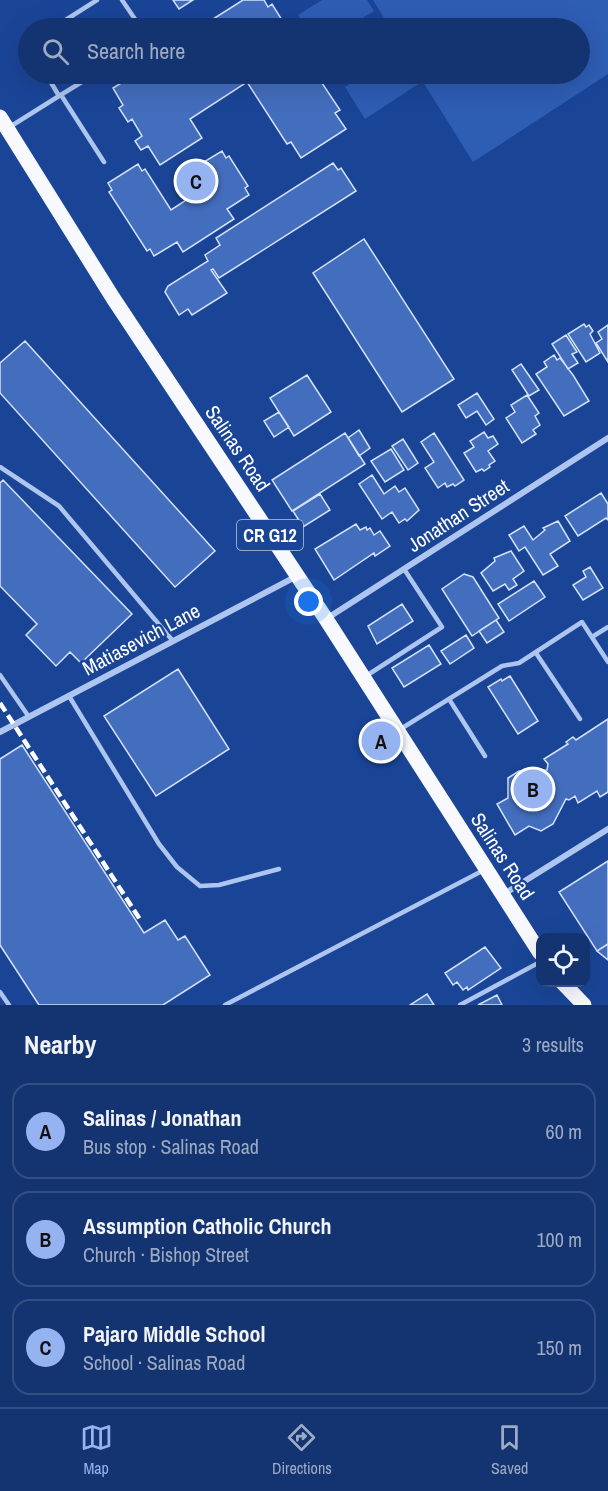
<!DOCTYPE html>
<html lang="en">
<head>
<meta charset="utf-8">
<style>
  body { margin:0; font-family:"Archivo Narrow",sans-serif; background:#1d3c76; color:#f1f3f6 }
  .controls { position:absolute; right:18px; bottom:18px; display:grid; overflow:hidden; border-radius:12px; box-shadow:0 6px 24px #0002 }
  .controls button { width:54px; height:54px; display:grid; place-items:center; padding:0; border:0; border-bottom:2px solid #334f84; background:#143471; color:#f1f3f6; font:30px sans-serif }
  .you { position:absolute; left:309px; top:602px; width:21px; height:21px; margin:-15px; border:4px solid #fff; border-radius:50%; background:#1a73e8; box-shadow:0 0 0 9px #1a73e833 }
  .badge { display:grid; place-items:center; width:39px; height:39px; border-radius:50%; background:#95b2f1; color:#111; font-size:20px; font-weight:700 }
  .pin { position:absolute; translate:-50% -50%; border:3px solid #fff; box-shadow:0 2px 6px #0006 }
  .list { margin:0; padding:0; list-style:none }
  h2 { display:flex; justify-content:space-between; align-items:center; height:78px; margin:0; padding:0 24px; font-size:26px }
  h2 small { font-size:20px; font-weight:400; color:#9daac3 }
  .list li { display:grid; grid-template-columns:39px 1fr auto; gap:18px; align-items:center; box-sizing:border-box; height:96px; margin:0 12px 12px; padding:0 12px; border:2px solid #334f84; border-radius:18px }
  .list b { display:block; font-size:22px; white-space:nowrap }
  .list p { margin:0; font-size:20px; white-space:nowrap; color:#9daac3 }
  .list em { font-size:20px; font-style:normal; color:#9daac3 }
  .icon { flex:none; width:33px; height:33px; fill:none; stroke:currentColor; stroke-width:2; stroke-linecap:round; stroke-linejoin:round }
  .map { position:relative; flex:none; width:608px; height:1005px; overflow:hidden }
  .search { position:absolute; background:#143471; box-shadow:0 6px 24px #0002; left:18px; right:18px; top:18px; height:66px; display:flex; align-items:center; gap:15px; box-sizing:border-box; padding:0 21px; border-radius:33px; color:#9daac3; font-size:22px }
  .sheet { height:402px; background:#143471 }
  nav { display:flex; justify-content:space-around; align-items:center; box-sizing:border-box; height:84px; border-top:2px solid #334f84; background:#143471; font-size:16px; color:#9daac3 }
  nav a { display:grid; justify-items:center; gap:3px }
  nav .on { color:#95b2f1 }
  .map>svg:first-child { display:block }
  .green { fill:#2e5db4 }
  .building { fill:#436ebe; stroke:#d4e2fb; stroke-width:1.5 }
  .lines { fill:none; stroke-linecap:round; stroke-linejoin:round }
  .service { stroke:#aec5f0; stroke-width:4.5 }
  .minor { stroke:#aec5f0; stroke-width:6 }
  .primary { stroke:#f7f9ff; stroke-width:15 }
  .rail { stroke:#fff; stroke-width:4.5; stroke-dasharray:10 4.5; stroke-linecap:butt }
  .labels { text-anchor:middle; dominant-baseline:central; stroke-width:5; stroke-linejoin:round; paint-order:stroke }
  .shield { fill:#1a4597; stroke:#bac7e0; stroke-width:1.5 }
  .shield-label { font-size:18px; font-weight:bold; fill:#fff }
  .street-label { font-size:20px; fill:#fff; stroke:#1a4597 }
</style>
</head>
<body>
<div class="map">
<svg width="608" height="1005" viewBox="0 0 608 1005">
  <rect width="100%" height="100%" fill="#1a4597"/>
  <path class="green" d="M322,0H367L374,11L346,28H307L298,15Z
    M373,0H608V74L473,162L418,74H580V28H390Z
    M366,74H414L420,83L365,119L345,87Z"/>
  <path class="building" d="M173,0H193L179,9Z
    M243,0H264L268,7L272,4L287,28H219L213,19Z
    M136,74H161L165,80L175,74H316L340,110L335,113L346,129L301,158L291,142L287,144L247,82L190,119L202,138L160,165L148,146L141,150L135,141L142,136L132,119L128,122L119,108L123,105L113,88Z
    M222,151L226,158L229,156L248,186L245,188L249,195L227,209L234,219L183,252L177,242L154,256L150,249L147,251L109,192L112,190L108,183L138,164L142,171L145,169L171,210L197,193L184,174Z
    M333,163L338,170L341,168L356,191L219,278L213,269L211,270L227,293L192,315L188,309L179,315L165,292L168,286L208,261L205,255L220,245L216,238Z
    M364,239L454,379L402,412L313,273Z
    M584,324L586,327L589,325L593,331L590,334L600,353L586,362L568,334Z
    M608,325V362L596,343L602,339L598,332Z
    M566,335L577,352L572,354L578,363L568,369L552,344Z
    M25,341L215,551L175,587L0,393V363Z
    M554,355L557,360L560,358L573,375L589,401L564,416L536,374L547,367L544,362Z
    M521,364L539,390L529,396L512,370Z
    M307,375L331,412L294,436L270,398Z
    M477,393L494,419L486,425L477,411L466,418L458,405Z
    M527,395L539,413L535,416L540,425L533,430L536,434L522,443L506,418L515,412L511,405Z
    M279,412L289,427L274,437L264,421Z
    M359,430L370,448L359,456L348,438Z
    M484,432L488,438L493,436L498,444L488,451L495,461L489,465L490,467L484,471L482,469L476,472L464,453L474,447L470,441Z
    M345,433L365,464L292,511L272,480Z
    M434,433L464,480L455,486L453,484L447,487L445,483L438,488L425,468L434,462L421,442Z
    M403,439L418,463L408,470L392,446Z
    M391,449L404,470L385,482L371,461Z
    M372,475L384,494L395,486L399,492L405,488L419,510L407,521L405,519L399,523L392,512L382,519L359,484Z
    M3,480L132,614L81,663L70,652L56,666L26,635L37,624L0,586V483Z
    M601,493L608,504V520L606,518L578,536L565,516Z
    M320,494L330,510L303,527L293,511Z
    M558,521L570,541L550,554L558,566L543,575L525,547L519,551L509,535L524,526L533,540L545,530L543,528Z
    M356,524L360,530L366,527L367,530L370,528L374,535L380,531L390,546L375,556L374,553L334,580L315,549Z
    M511,551L524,571L513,579L517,585L509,590L505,584L493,591L481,573L495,561L494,558Z
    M590,567L603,588L583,600L573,585L586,577L583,571Z
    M464,574L473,577L499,618L472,636L442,589Z
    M534,581L545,597L509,621L498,604Z
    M402,604L413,621L377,644L368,626Z
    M496,620L504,632L487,643L479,631Z
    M466,635L474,648L450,664L441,651Z
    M429,645L441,664L404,687L392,668Z
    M178,669L229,749L156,796L104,716Z
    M510,676L538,721L518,734L488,687L501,679L502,681Z
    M608,719V792L600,797L597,791L578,803L575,796L569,800L566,799L553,824L541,831L529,826L515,835L497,804L508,798V778L519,771L547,770L548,764L544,759L568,744L566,742L573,737L576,740Z
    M22,745L144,933L165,920L178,940L185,936L210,975L163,1005H39L0,945V759Z
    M608,861V944L597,951L559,892Z
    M608,944V960L597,951Z
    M485,947L501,968L468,990L467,987L463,990L457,982L453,985L445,973Z
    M427,994L434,1005H410Z
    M497,995L502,1005H478Z"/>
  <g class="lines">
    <path class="service" d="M122,0L141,28
      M53,28L97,0
      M28,44V46
      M61,95L104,162
      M59,96L95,74
      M8,128L59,96L46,74
      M0,467L59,506L173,641
      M592,637L608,627
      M536,653L580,719
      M0,675L29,717
      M366,676L442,627L404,569
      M69,696L159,844L177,867L200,886L219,885L279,869
      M449,699L485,756
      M399,730L502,666L519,663L582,622L608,662
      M0,992L9,1005
      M225,1005L484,870
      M460,1005L540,962"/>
    <path class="minor" d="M326,619L608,438
      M0,732L297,576
      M504,894L608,829"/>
    <path class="primary" d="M0,117L113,298L326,619L540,953
      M562,982L584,1005"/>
    <path class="rail" d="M0,703L141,921"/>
  </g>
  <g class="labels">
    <rect class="shield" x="237" y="520" width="66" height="30" rx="4.5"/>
    <g class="shield-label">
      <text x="270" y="535">CR G12</text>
    </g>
    <g class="street-label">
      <text transform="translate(238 448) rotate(56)">Salinas Road</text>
      <text transform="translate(458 515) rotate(-33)">Jonathan Street</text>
      <text transform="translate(141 639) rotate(-28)">Matiasevich Lane</text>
      <text transform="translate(503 856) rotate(57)">Salinas Road</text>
    </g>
  </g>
</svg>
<div class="controls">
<button><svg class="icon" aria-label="locate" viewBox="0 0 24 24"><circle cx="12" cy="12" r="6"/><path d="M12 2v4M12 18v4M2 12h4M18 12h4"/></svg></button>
</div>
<div class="you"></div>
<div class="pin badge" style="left:381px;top:741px">A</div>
<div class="pin badge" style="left:533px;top:789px">B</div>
<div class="pin badge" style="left:196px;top:181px">C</div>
<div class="search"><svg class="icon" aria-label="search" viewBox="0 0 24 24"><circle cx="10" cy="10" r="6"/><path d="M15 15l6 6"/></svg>Search here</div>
</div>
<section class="sheet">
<h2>Nearby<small>3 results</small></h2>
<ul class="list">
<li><span class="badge">A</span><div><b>Salinas / Jonathan</b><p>Bus stop · Salinas Road</p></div><em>60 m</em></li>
<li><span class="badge">B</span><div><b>Assumption Catholic Church</b><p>Church · Bishop Street</p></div><em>100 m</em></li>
<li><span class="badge">C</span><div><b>Pajaro Middle School</b><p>School · Salinas Road</p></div><em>150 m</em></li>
</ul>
</section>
<nav>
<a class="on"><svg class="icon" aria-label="map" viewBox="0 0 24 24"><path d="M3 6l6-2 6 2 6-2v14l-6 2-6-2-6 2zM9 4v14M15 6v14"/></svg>Map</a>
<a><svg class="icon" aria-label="directions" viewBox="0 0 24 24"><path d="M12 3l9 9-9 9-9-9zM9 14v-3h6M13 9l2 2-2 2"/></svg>Directions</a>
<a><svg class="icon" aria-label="saved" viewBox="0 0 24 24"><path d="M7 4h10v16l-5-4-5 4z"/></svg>Saved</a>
</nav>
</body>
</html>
